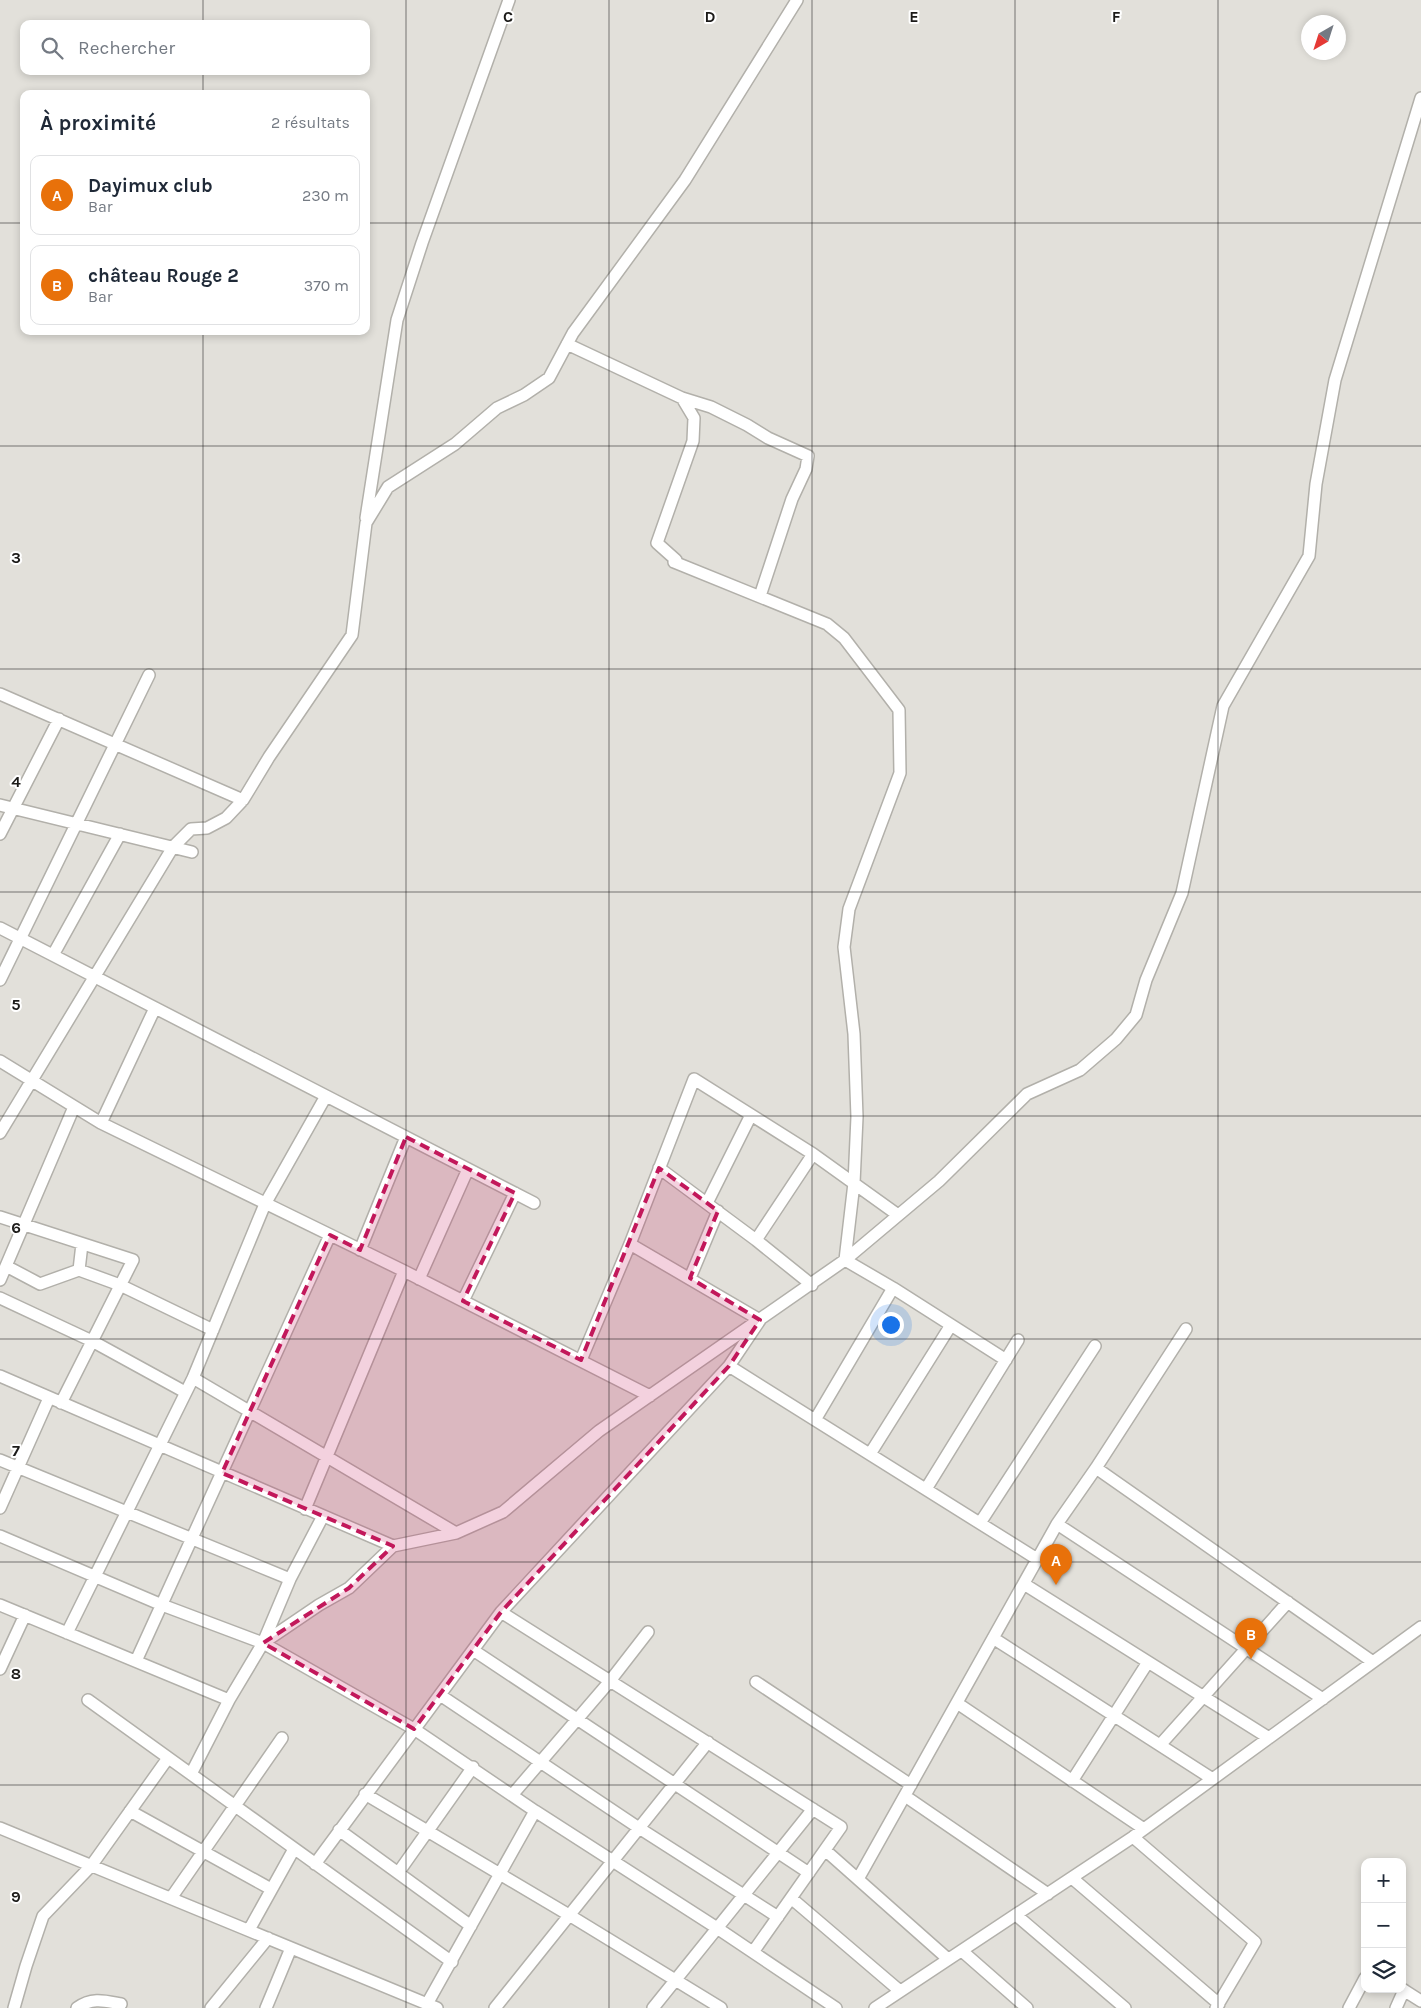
<!DOCTYPE html>
<html lang="fr">
<head>
<meta charset="utf-8">
<style>
  body { margin:0; font-family:Karla,sans-serif; background:#f2f2f3; color:#1f2937 }
  .controls { position:absolute; right:15px; bottom:15px; display:grid; overflow:hidden; border-radius:10px; box-shadow:0 2px 8px #0003 }
  .controls button { width:45px; height:45px; display:grid; place-items:center; padding:0; border:0; border-bottom:1px solid #e0e1e3; background:#fff; color:#1f2937; font:25px sans-serif }
  .compass { position:absolute; left:1301px; top:15px; width:45px; height:45px; border-radius:50%; background:#fff; box-shadow:0 2px 8px #0003; rotate:219deg }
  .you { position:absolute; left:890px; top:1324px; width:18px; height:18px; margin:-12px; border:4px solid #fff; border-radius:50%; background:#1a73e8; box-shadow:0 0 0 8px #1a73e833 }
  .badge { display:grid; place-items:center; width:32px; height:32px; border-radius:50%; background:#1a73e8; color:#fff; font-size:16px; font-weight:700 }
  .pin { position:absolute; translate:-50% -41px; filter:drop-shadow(0 1px 2px #0008) }
  .pin::after { content:''; position:absolute; top:26px; width:18px; height:15px; background:inherit; clip-path:polygon(0 0,100% 0,50% 100%) }
  .list { margin:0; padding:0; list-style:none }
  h2 { display:flex; justify-content:space-between; align-items:center; height:65px; margin:0; padding:0 20px; font-size:21px }
  h2 small { font-size:16px; font-weight:400; color:#747a83 }
  .list li { display:grid; grid-template-columns:32px 1fr auto; gap:15px; align-items:center; box-sizing:border-box; height:80px; margin:0 10px 10px; padding:0 10px; border:1px solid #e0e1e3; border-radius:10px }
  .list b { display:block; font-size:19px; white-space:nowrap }
  .list p { margin:0; font-size:16px; white-space:nowrap; color:#747a83 }
  .list em { font-size:16px; font-style:normal; color:#747a83 }
  .icon { flex:none; width:28px; height:28px; fill:none; stroke:currentColor; stroke-width:2; stroke-linecap:round; stroke-linejoin:round }
  .map { position:relative; flex:none; width:1421px; height:2008px; overflow:hidden }
  .search { position:absolute; background:#fff; box-shadow:0 2px 8px #0003; left:20px; top:20px; width:350px; height:55px; display:flex; align-items:center; gap:12px; box-sizing:border-box; padding:0 18px; border-radius:10px; color:#747a83; font-size:19px }
  .panel { position:absolute; background:#fff; box-shadow:0 2px 8px #0003; left:20px; top:90px; width:350px; height:245px; border-radius:10px }
  .map>svg:first-child { display:block }
  .lines { fill:none; stroke-linecap:round; stroke-linejoin:round }
  .minor-casing { stroke:#b2b0aa; stroke-width:14 }
  .minor { stroke:#fff; stroke-width:11 }
  .marked { fill:#c2185b; fill-opacity:0.2; stroke:#c2185b; stroke-width:4; stroke-dasharray:10 6; stroke-linejoin:round }
  .grid { fill:none; stroke:#1c1b19; stroke-width:1; stroke-opacity:0.55 }
  .grid-label { font-size:16px; text-anchor:middle; font-weight:bold; fill:#1c1b19; stroke:#fff; stroke-width:4; stroke-linejoin:round; paint-order:stroke }
</style>
</head>
<body>
<div class="map">
<svg width="1421" height="2008" viewBox="0 0 1421 2008">
  <rect width="100%" height="100%" fill="#e2e0da"/>
  <g class="lines">
    <g class="minor-casing">
      <path id="minor" d="M567,344L682,398L711,407L747,425L768,438L808,456L806,469L792,499L760,596
        M682,398L694,418L693,441L657,543L676,560L674,562L827,624L844,638L899,710L900,773L849,909L844,947L854,1034L857,1117L854,1183L845,1260L893,1288L1006,1360
        M366,518L397,320L422,243L509,0
        M0,694L243,800
        M0,805L192,852
        M0,834L59,719
        M0,928L534,1203
        M53,955L120,834
        M0,980L149,675
        M0,1061L101,1123L404,1271L650,1396
        M101,1123L155,1008
        M0,1133L173,847L191,829L207,828L226,818L243,800L269,757L352,635L366,523L388,487L455,444L497,408L524,395L549,378L573,333L685,180L797,0
        M659,1168L756,1240L812,1285
        M707,1203L751,1115
        M0,1217L133,1260L61,1403
        M756,1240L813,1154
        M360,1250L406,1137
        M6,1266L40,1284L79,1270L120,1285L213,1330
        M79,1270L82,1244
        M690,1278L718,1211
        M419,1279L468,1169
        M0,1280L74,1107
        M0,1298L92,1341L185,1392
        M463,1301L515,1193
        M581,1360L630,1244L694,1079L813,1154L898,1215
        M729,1366L1037,1559
        M0,1376L393,1546
        M193,1378L456,1533
        M815,1420L893,1288
        M870,1454L951,1325
        M0,1460L290,1579
        M1096,1468L1373,1662
        M926,1489L1018,1340
        M0,1508L49,1398
        M305,1509L404,1271
        M980,1523L1095,1346
        M1057,1524L1323,1699
        M0,1536L162,1605L263,1643L414,1729L535,1811L717,1928L836,2008
        M1024,1584L1269,1738
        M0,1605L229,1700
        M501,1612L841,1827L753,1952
        M67,1633L193,1378L265,1204L326,1096
        M993,1638L1211,1778
        M263,1643L319,1605L349,1588L393,1546L456,1533L503,1512L599,1431L845,1260L939,1181L1027,1094L1080,1070L1116,1039L1136,1015L1146,980L1182,893L1223,706L1309,556L1316,484L1335,380L1421,98
        M473,1650L809,1873
        M136,1661L330,1235
        M0,1669L25,1615
        M756,1682L911,1785
        M440,1695L639,1828L778,1917
        M88,1700L452,1962
        M957,1703L1144,1829
        M1160,1745L1288,1602
        M191,1774L229,1700L263,1643L290,1579L323,1516
        M1072,1781L1148,1662
        M365,1794L569,1915L721,2008
        M513,1794L610,1681L648,1632
        M905,1796L1048,1894
        M130,1811L271,1889
        M0,1828L437,2008
        M339,1830L471,1926
        M1133,1837L1255,1942L1216,2008
        M825,1850L948,1959
        M315,1864L501,1612L729,1366L760,1320L630,1244
        M398,1873L473,1767
        M1072,1878L1219,2004
        M858,1879L1057,1524L1096,1468L1186,1329
        M171,1898L282,1738
        M791,1898L900,1991
        M1016,1915L1125,2008
        M249,1930L294,1849
        M962,1951L1027,2008
        M1402,1989L1421,2001
        M427,2004L535,1811
        M14,2008L26,1966L43,1916L91,1866L168,1758
        M77,2008C92,1997 105,2001 121,2004
        M211,2008L268,1938
        M266,2008L291,1948
        M495,2008L708,1742
        M653,2008L813,1809
        M875,2008L1133,1837L1421,1627
        M1349,2008L1365,1978
        M1396,2008L1404,1990"/>
    </g>
    <use href="#minor" class="minor"/>
  </g>
  <path class="marked" d="M406,1137L515,1193L463,1301L581,1360L659,1168L718,1211L690,1278L760,1320L729,1366L501,1612L414,1729L263,1643L349,1588L393,1546L222,1473L330,1235L360,1250Z"/>
  <path class="grid" d="M203,0V24M406,0V2008M609,0V2008M812,0V2008M1015,0V2008M1218,0V2008M203,71V94M0,223H24M366,223H1421M203,331V2008M0,446H1421M0,669H1421M0,892H1421M0,1116H1421M0,1339H1421M0,1562H1421M0,1785H1421"/>
  <g class="grid-label">
    <text x="508" y="22">C</text>
    <text x="710" y="22">D</text>
    <text x="914" y="22">E</text>
    <text x="1116" y="22">F</text>
    <text x="16" y="563">3</text>
    <text x="16" y="787">4</text>
    <text x="16" y="1010">5</text>
    <text x="16" y="1233">6</text>
    <text x="16" y="1456">7</text>
    <text x="16" y="1679">8</text>
    <text x="16" y="1902">9</text>
  </g>
</svg>
<div class="controls">
<button>+</button>
<button>−</button>
<button><svg class="icon" aria-label="layers" viewBox="0 0 24 24"><path d="M12 4l9 5-9 5-9-5zM3 14l9 5 9-5"/></svg></button>
</div>
<svg class="compass" viewBox="-18 -18 36 36"><path d="M0-13l5 13h-10z" fill="#e53935"/><path d="M0 13l5-13h-10z" fill="#747a83"/></svg>
<div class="you"></div>
<div class="pin badge" style="left:1056px;top:1585px;background:#e8710a">A</div>
<div class="pin badge" style="left:1251px;top:1659px;background:#e8710a">B</div>
<div class="search"><svg class="icon" aria-label="search" viewBox="0 0 24 24"><circle cx="10" cy="10" r="6"/><path d="M15 15l6 6"/></svg>Rechercher</div>
<section class="panel">
<h2>À proximité<small>2 résultats</small></h2>
<ul class="list">
<li><span class="badge" style="background:#e8710a">A</span><div><b>Dayimux club</b><p>Bar</p></div><em>230 m</em></li>
<li><span class="badge" style="background:#e8710a">B</span><div><b>château Rouge 2</b><p>Bar</p></div><em>370 m</em></li>
</ul>
</section>
</div>
</body>
</html>
